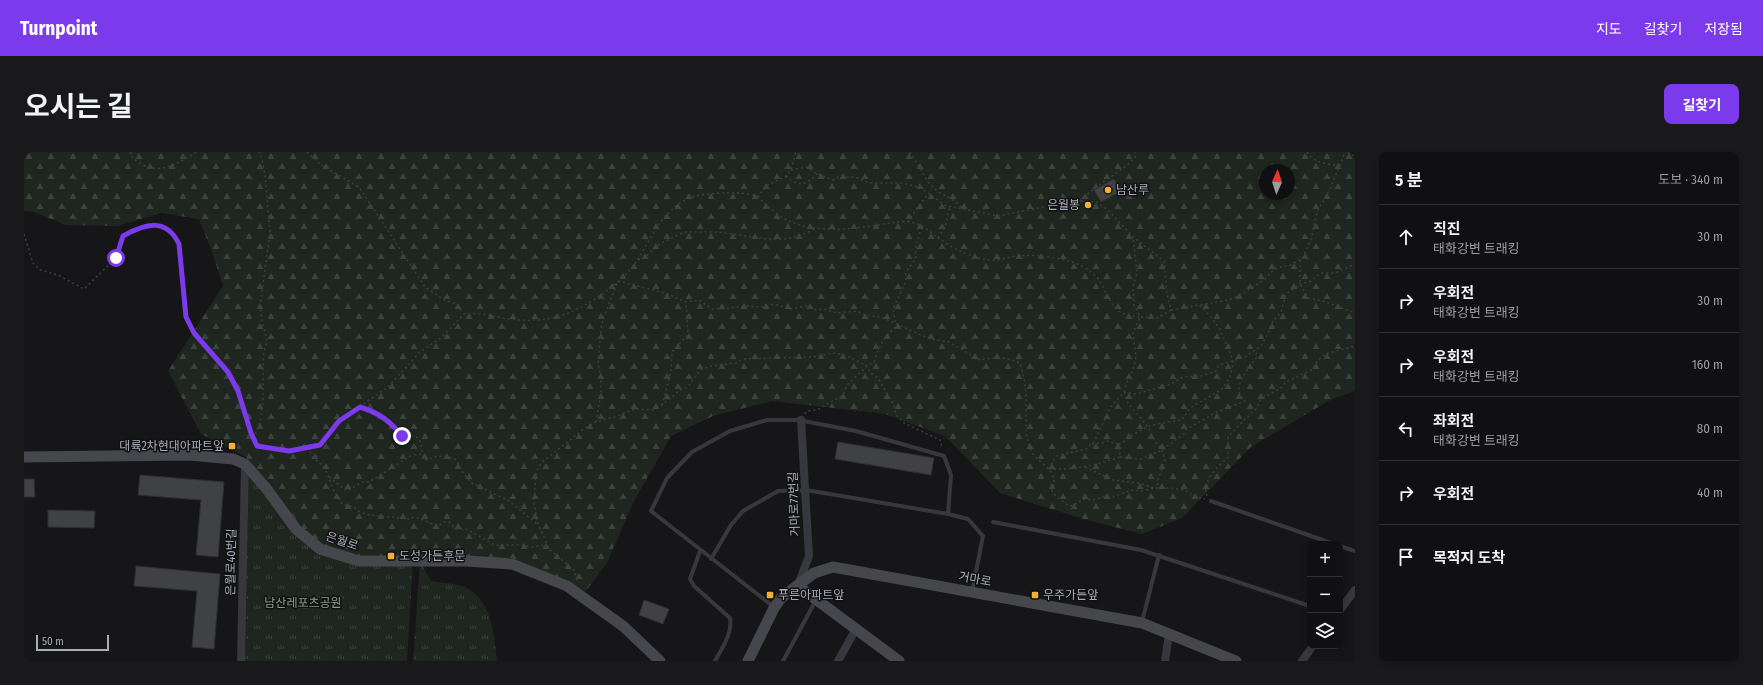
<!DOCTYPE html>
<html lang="ko">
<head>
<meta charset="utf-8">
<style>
  body { margin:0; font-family:"Fira Sans Condensed","Noto Sans KR",sans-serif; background:#19191b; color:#f1f3f6 }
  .controls { position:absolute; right:12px; bottom:12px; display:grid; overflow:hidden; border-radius:8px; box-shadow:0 2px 6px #0003 }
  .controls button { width:36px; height:36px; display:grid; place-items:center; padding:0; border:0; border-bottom:1px solid #303032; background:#101012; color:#f1f3f6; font:20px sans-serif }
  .compass { position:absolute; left:1235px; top:12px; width:36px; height:36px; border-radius:50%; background:#101012; box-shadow:0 2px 6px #0003; rotate:3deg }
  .scale { position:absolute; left:12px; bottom:10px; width:73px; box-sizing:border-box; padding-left:4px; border:2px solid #a8adb8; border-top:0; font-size:11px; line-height:14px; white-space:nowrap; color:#a8adb8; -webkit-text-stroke:3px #111113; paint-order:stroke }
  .stop { position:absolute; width:12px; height:12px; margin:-9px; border:3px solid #7c3aed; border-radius:50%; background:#fff }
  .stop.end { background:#7c3aed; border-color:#fff; box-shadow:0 1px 4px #0008 }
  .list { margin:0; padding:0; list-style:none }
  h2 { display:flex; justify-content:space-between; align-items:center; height:52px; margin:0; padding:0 16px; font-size:17px }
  h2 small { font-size:13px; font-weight:400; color:#9c9d9f }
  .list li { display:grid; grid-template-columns:26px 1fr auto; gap:12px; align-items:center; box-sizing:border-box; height:64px; padding:0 16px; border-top:1px solid #303032 }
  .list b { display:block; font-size:15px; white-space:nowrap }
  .list p { margin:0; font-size:13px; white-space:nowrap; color:#9c9d9f }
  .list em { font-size:13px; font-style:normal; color:#9c9d9f }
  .icon { flex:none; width:22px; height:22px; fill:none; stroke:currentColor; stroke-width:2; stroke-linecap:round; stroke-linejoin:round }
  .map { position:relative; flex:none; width:1331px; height:509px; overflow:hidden; border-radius:8px }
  header { display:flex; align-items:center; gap:24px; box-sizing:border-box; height:56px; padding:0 20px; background:#7c3aed; color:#fff }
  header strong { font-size:19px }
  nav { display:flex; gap:22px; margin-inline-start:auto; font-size:14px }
  .intro { display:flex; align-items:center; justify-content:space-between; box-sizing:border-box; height:96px; padding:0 24px }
  h1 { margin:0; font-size:28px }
  .button { padding:10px 18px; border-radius:8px; background:#7c3aed; color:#fff; font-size:14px; font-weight:700 }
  main { display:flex; gap:24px; padding:0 24px }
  aside { flex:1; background:#101012; border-radius:8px; box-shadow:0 2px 6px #0003 }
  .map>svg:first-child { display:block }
  .grass { fill:url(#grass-tufts) }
  .forest { fill:url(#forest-firs); fill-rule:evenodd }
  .building { fill:#404145; stroke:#303034 }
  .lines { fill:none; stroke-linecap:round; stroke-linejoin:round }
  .path { stroke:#3d3f44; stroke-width:1.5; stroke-dasharray:2 3; stroke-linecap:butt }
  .lane { stroke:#37383d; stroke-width:4 }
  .street { stroke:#37383d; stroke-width:8 }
  .secondary { stroke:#45474d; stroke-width:11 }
  .route { stroke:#7c3aed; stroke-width:5 }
  .poi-dot { fill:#f2b134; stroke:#111113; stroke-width:1.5 }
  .labels { text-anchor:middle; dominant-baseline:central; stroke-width:3; stroke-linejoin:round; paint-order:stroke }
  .poi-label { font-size:12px; fill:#a8adb8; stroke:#111113; text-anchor:start }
  .street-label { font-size:12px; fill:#a8adb8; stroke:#111113 }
  .park-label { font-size:12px; fill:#7fa381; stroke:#111113 }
</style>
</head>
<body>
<header>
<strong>Turnpoint</strong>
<nav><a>지도</a><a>길찾기</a><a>저장됨</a></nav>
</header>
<div class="intro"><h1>오시는 길</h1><a class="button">길찾기</a></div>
<main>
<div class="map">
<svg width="1331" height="509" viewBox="0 0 1331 509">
  <defs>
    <pattern id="grass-tufts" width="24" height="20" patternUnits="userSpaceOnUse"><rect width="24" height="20" fill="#1e261f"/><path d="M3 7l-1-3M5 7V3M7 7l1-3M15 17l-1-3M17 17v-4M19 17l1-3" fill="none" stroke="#3c433d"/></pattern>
    <pattern id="forest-firs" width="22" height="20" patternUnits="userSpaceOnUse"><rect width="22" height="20" fill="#1e261f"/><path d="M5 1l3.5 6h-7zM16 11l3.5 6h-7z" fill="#3c433d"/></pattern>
  </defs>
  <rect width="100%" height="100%" fill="#161618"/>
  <path class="grass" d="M225,316L272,377L389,409L383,509H221Z
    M396,409L407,429C417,431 431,431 441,435C468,448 470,482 473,509H389Z"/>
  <path class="forest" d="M0,0H1331V239L1306,248L1227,295L1158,366L1118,382L1059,367L976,341L921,284L861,262L748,249L689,264L647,284L610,349L583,411L558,444L488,406L338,405L296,397L222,305L177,282L144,219L199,134L187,97L175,67L137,61L94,74L42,73L10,60L0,59ZM1241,18H1265V42H1241Z"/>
  <path class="building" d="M1090,27L1097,39L1077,50L1070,38Z
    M814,290L910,306L907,323L811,307Z
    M116,323L200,330L194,405L172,403L177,348L114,343Z
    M0,327H10L11,345H0Z
    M24,358L71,359L70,376L24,375Z
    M112,414L196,422L190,497L168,495L173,439L110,434Z
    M620,448L645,457L639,472L615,463Z"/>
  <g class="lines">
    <path class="path" d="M107,0L106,3C129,27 149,14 173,0
      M283,0L297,13L335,35L401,135L422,149L430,151L440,161
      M886,0L904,30L913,39L931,49L939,57L974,64L1030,53L1056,49L1073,50L1085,59L1109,85L1140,109L1143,142L1147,158L1204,148L1215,144L1241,127L1250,117L1266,113L1279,106L1287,87L1293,60L1307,35L1321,0
      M1283,0C1290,11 1303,12 1315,14
      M1324,0L1331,4
      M767,18L783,15L793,22L810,28L814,25H831L846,31H879L897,36L922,54L939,57
      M762,24C775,36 782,33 793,22
      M734,44C739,51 745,55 752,61C781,83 820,78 854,73C867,71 878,68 890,71C899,73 906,80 913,85C928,96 947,106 966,108C974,109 984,105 993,104C1013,102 1049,106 1066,119C1088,135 1079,164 1116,165L1110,153L1109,135L1113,120L1109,85
      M1056,49C1073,32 1094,22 1111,6V0
      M884,70L893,56L905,41
      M0,82L9,111L16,118L34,123L60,137L92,106L99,84C121,71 142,65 155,92L162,165L169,181L204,220L214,239L227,281L233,294L265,299L296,293L305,283L315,269L364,235L396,200L418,185L440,162C456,160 469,165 485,167C503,169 522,169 539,163C563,155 598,131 612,110C628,86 637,59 665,46C672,42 705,40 713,41C720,41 728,43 734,44L744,33L762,24L767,18L772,0
      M914,86L921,75L926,54
      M614,108L620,106L636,92L660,80H694L744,87H761L775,84L791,77
      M1276,108V132L1284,146L1299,149L1331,161
      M871,170L869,157L882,129V120L892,106C890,92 895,88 897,75
      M1100,240L1112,242L1147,232L1159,225L1177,224L1192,219L1195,213L1221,205L1236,195L1244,182L1247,172L1257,160L1262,142L1276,132L1287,129L1297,121H1311L1331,112
      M1100,240L1104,251L1124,275L1133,293L1138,298L1141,308L1134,328L1133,336
      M638,253L647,219L648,200L664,182L662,150
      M337,255C356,262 365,268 378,284C403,282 393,292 402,308L414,304L429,306L433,309L439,321L448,331L485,349L513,372
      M781,262L783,259L793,258L819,243L823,233L843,214L850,210C855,194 861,182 875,173
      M572,270L577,241V227L574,208L577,178L579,167L594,129L644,142L661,150L675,148L688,157H698L723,154L739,155L750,152L766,157L783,154L793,158L799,157L812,161L833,159L841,163L857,165L906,187L925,190L956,208C970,205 983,205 996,211C1001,227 1003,243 1002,260C1002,273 1001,283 1006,296C1013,314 1037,316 1028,339L1032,344L1045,354L1050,353L1059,347L1070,348L1079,345H1090L1107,338L1118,339L1130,336
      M230,287L237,266L239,248V205L243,187L238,169L236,155L246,80L241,23L238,7L235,0
      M1068,292L1078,291L1082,289L1095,292
      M283,296L290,306L301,316L310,339L318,352L330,355L336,360L345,363L385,367L391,365L405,370L411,374L416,373L420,370H425L432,377H442L471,393H497L507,395L523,393
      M1096,305L1117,307L1138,298L1160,282L1163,277L1193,260L1221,249C1218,245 1214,241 1215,235C1215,228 1228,211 1233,205L1232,199
      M1061,315L1089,328L1114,331L1130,336H1146L1161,338L1170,344L1181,347
      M1025,317C1050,318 1073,313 1096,305L1095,292C1104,288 1109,282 1117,278C1129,271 1145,270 1158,268L1166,256L1198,237L1206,225L1209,212V208L1196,178L1188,166L1175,153
      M1025,317L1032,304L1062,297L1070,290L1086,256L1100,240L1103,230L1109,218L1112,205L1109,181L1116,165L1133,166L1147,158
      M305,325L323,339L338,330H345L388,303L399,302
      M1183,344C1177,329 1194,315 1204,305V285L1220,268L1232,257L1237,247L1257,236L1262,230L1289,217L1294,208L1301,202L1331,194
      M553,428L550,418L525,397L513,369L510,351L512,320L517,311L561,276L572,270L590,265L610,257L629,258L638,253L656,238L664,235L676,218L687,214L712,211L719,207L789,205L808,201L818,202L842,213L848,222L854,226L870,253L872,263L880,271L916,288L918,296"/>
    <path class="lane" d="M1187,349L1310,392
      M969,370L1117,398L1286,454
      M1316,394L1331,399
      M676,399L666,427L670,434L706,466C709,481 698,496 691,509
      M687,407L707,373L719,359L754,339L782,338L924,362
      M750,455L627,359L643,326L668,300L706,279L743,268H774L832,279L920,304L927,323L924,362L944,367L959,384L948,440
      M1118,470L1135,403
      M759,509L792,448"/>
    <path class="street" d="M774,433L785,404L777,268
      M1316,458L1331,438
      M217,509L221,312
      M814,509L832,477
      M1141,509L1145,482
      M1278,509L1289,494"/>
    <path class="secondary" d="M0,305L165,303L209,307L221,312L242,336L272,377L296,397L335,409H443L488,412L543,434L599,474L636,509
      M774,434L875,509
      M724,509L750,456L757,446L790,421L809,415L1118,471L1212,509"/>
  </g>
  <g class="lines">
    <path class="route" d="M92,106L99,84C121,72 142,65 155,92L162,165L170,181L204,220L214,239L227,281L233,294L265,299L296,293L315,269L336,255C355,261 366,269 378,284"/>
  </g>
  <g class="poi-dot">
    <circle cx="1084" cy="38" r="4"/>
    <circle cx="1064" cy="53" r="4"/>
    <rect x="204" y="290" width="8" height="8" rx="2"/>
    <rect x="363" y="400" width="8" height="8" rx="2"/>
    <rect x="742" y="439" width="8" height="8" rx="2"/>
    <rect x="1007" y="439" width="8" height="8" rx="2"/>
  </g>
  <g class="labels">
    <g class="poi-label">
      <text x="1092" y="38">남산루</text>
      <text x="1056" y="53" text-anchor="end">은월봉</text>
      <text x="200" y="294" text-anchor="end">대륙2차현대아파트앞</text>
      <text x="375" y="404">도성가든후문</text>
      <text x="754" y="443">푸른아파트앞</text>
      <text x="1019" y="443">우주가든앞</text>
    </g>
    <g class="street-label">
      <text transform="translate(770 352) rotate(-92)">거마로77번길</text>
      <text transform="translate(318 389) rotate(19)">은월로</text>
      <text transform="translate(207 410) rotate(-89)">은월로40번길</text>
      <text transform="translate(951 427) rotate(10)">거마로</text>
    </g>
    <g class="park-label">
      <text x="279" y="451">남산레포츠공원</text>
    </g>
  </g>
</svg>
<div class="controls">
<button>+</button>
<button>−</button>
<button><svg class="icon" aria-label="layers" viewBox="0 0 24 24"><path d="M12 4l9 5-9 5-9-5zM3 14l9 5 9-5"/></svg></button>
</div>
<svg class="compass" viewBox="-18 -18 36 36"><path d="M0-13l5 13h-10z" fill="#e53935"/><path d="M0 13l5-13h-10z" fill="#9c9d9f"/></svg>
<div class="scale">50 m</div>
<div class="stop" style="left:92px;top:106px"></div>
<div class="stop end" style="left:378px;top:284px"></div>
</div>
<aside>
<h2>5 분<small>도보 · 340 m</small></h2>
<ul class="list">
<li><svg class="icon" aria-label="ahead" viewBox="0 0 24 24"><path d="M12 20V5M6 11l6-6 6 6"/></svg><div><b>직진</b><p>태화강변 트래킹</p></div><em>30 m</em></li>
<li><svg class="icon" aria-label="right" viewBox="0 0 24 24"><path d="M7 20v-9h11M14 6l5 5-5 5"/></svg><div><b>우회전</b><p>태화강변 트래킹</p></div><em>30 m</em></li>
<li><svg class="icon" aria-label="right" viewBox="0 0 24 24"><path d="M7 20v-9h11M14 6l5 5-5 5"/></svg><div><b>우회전</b><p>태화강변 트래킹</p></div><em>160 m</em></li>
<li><svg class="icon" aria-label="left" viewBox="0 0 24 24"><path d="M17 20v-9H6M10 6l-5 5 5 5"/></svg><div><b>좌회전</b><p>태화강변 트래킹</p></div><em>80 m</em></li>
<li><svg class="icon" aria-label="right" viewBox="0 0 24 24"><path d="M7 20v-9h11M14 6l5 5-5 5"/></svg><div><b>우회전</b></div><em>40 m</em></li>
<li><svg class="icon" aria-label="arrive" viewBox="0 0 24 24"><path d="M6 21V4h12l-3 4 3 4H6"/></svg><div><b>목적지 도착</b></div></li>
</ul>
</aside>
</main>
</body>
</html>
